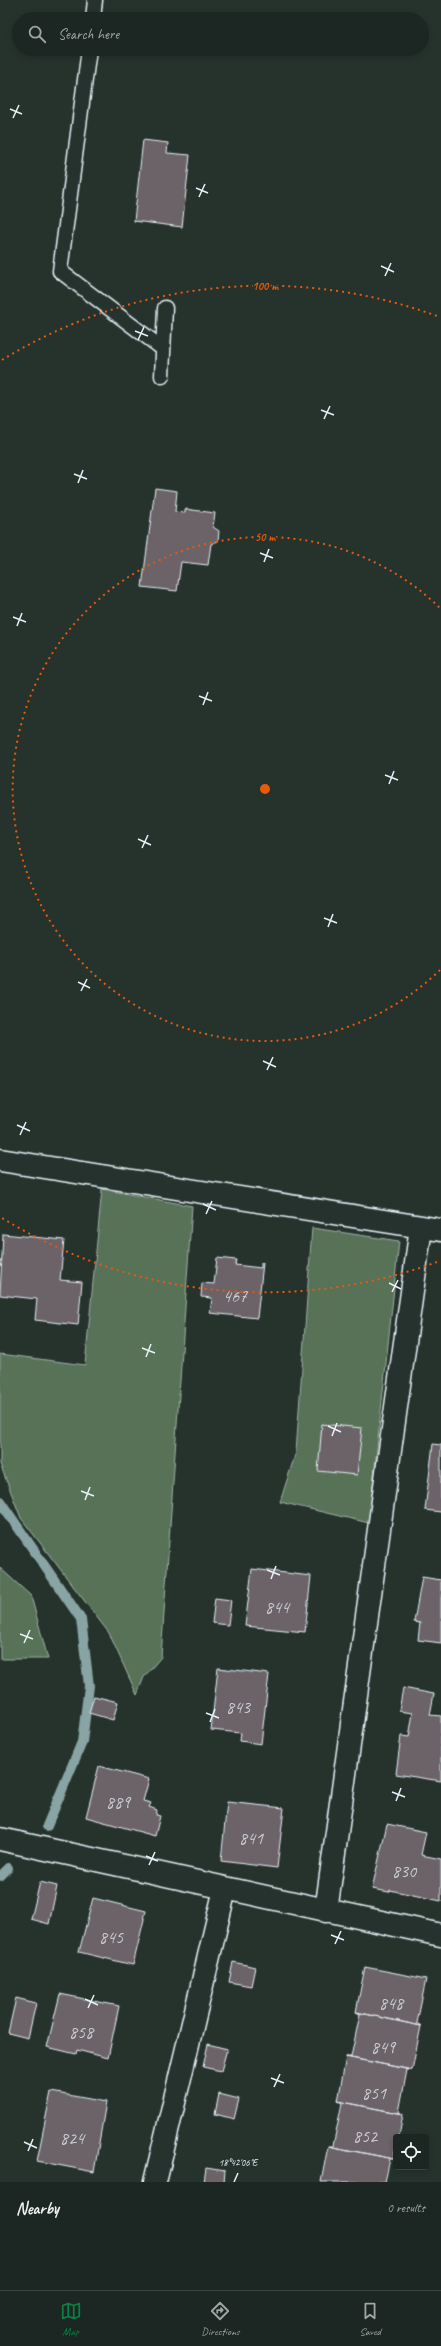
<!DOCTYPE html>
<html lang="en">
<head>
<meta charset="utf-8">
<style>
  body { margin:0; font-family:Caveat,sans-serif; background:#252e2a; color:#f1f3f6 }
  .controls { position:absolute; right:12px; bottom:12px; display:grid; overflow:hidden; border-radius:4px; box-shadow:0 2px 6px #0003 }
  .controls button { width:36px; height:36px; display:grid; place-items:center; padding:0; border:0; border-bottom:1px solid #3a4340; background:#1c2622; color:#f1f3f6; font:20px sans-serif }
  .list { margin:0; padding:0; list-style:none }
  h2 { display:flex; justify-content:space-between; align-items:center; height:52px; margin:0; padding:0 16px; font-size:17px }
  h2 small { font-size:13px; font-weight:400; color:#a0a5a5 }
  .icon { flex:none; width:22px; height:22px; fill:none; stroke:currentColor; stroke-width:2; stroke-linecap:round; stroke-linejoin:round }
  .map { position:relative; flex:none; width:441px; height:2182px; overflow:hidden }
  .search { position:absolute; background:#1c2622; box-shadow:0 2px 6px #0003; left:12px; right:12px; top:12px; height:44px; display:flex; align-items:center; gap:10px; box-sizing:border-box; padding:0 14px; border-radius:22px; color:#a0a5a5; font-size:15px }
  .sheet { height:108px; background:#1c2622 }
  nav { display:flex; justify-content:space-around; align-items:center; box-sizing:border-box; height:56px; border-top:1px solid #3a4340; background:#1c2622; font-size:11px; color:#a0a5a5 }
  nav a { display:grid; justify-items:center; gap:2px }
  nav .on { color:#0b8043 }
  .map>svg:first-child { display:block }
  .green { fill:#587258; stroke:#a0b2a8 }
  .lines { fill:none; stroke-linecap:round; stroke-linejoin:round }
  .stream { stroke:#89a4a5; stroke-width:10 }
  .building { fill:#6c6369; stroke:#e8f1f8 }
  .lane-casing { stroke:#e8f1f8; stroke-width:17 }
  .street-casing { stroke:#e8f1f8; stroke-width:25 }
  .lane { stroke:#26332d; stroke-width:14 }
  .street { stroke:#26332d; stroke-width:22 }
  .ticks { fill:none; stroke:#e8f1f8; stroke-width:1.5 }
  .ring { fill:none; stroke:#e8590c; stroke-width:2; stroke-dasharray:2 4 }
  .labels { text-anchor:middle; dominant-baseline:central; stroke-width:3; stroke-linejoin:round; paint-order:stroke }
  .number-label { font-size:18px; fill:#c9ced4 }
  .ticks-label { font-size:10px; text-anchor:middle; fill:#e8f1f8; stroke:#26332d; stroke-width:3; stroke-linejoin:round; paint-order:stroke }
  .centre { fill:#e8590c; stroke:#26332d; stroke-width:2 }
  .ring-label { font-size:12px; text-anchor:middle; font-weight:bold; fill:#e8590c; stroke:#26332d; stroke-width:3; stroke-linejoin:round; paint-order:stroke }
</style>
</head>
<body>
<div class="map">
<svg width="441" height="2182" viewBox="0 0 441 2182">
  <rect width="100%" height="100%" fill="#26332d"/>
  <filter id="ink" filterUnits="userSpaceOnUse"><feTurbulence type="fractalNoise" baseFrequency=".025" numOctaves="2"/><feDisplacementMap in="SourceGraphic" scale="8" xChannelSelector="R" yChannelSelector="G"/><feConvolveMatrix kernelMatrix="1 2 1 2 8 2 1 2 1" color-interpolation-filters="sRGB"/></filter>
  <g filter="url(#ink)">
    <path class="green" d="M102,1189L192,1206L161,1657L144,1677L137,1695L109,1633L21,1518L0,1464V1354L85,1365Z
      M312,1228L399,1241L369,1523L280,1502L296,1452Z
      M0,1568L31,1596L48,1659H0Z"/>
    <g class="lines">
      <path class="stream" d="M0,1501L81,1619L89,1686L82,1742L47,1826
        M0,1876L8,1868"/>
    </g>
    <path class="building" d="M143,140L168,143L167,153L190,155L182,227L134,221Z
      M155,488L177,491L175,512L185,513V509L215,513L213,527L219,531L218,541L211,544L208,565L181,562L177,591L142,587Z
      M3,1234L64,1240L60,1280L82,1282L78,1325L35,1320L37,1299L0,1295Z
      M217,1258L236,1260L235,1265L261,1268V1263H263L257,1318L210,1313L212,1298L201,1297L202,1283L214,1284Z
      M322,1424L340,1426V1424L342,1426L362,1428L357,1475L318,1471Z
      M433,1444L441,1445V1512L425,1510Z
      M252,1569L311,1576L305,1632L245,1626Z
      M422,1577L441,1580V1643L418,1640L420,1623L414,1622Z
      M215,1598L231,1600L228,1625L212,1623Z
      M218,1668L269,1674L261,1744L240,1741L241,1733L211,1730Z
      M403,1688L434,1694L430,1715L441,1716V1781L396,1774L401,1736L409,1737L413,1713L399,1711Z
      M94,1696L118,1702L113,1720L89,1713Z
      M99,1766L149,1779L143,1801L151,1803L149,1807L157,1810L156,1815L160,1816L155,1836L86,1817Z
      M227,1802L284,1808L277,1868L221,1861Z
      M387,1824L426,1832L421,1855L441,1859V1901L390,1890L389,1892L372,1889Z
      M40,1882L57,1886L49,1924L31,1919Z
      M93,1898L146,1911L133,1965L79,1952Z
      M233,1962L255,1967L251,1986L229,1982Z
      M365,1967L426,1979L417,2023L421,2026L356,2012Z
      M60,1994L119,2006L108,2058L77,2050L76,2054L47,2047Z
      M16,1998L36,2003L28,2038L8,2033Z
      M356,2012L421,2026L412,2070L346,2057H351L360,2014Z
      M208,2044L227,2049L221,2071L203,2067Z
      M346,2057L412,2070H407L399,2112L403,2114L338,2101Z
      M51,2092L106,2102L94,2172L37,2161Z
      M219,2094L239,2099L234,2119L215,2114Z
      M338,2101L403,2114L399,2137H396L394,2159L328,2146H333L342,2103Z
      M328,2146L394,2159H390L385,2182H321Z
      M206,2168L225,2171L224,2182H204Z"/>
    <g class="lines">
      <g class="lane-casing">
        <path id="lane" d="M93,19L95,0
          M89,49L60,271L163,349
          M162,376L165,308"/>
      </g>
      <g class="street-casing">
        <path id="street" d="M0,1160L441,1230
          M0,1839L441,1935
          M326,1911L421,1227
          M155,2182L225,1889"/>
      </g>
      <use href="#lane" class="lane"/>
      <use href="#street" class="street"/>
    </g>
  </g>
  <path class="ticks" d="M10,109L22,114M13,118L19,105M196,188L208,193M199,197L205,184M381,266L394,272M385,276L391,263M135,331L148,336M138,340L144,327M321,410L334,415M324,419L330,406M74,474L87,479M78,483L83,470M260,553L273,558M264,562L269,549M13,617L26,622M17,626L22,613M199,696L212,701M203,705L208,692M385,775L398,780M389,784L394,771M138,839L151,845M142,848L148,835M324,918L337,923M328,927L333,914M78,982L90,988M81,991L87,979M263,1061L276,1067M267,1070L273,1057M17,1125L30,1131M20,1135L26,1122M203,1204L216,1210M206,1214L212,1201M389,1283L401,1289M392,1292L398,1280M142,1348L155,1353M146,1357L151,1344M328,1426L341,1432M332,1436L337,1423M81,1491L94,1496M85,1500L90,1487M267,1570L280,1575M271,1579L276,1566M20,1634L33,1639M24,1643L30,1630M206,1713L219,1718M210,1722L215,1709M392,1792L405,1797M396,1801L401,1788M146,1856L158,1861M149,1865L155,1852M331,1935L344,1940M335,1944L341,1931M85,1999L98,2005M88,2008L94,1995M271,2078L284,2083M274,2087L280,2074M24,2142L37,2148M28,2151L33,2139M234,2182L238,2173"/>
  <g class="ring">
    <path d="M440 970A252 252 0 1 1 440 608"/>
    <path d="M437 1262A503 503 0 0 1 2 1218M2 360A503 503 0 0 1 437 316"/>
  </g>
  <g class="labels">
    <g class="number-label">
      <text x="235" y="1296">467</text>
      <text x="277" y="1607">844</text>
      <text x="238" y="1707">843</text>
      <text x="118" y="1802">889</text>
      <text x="251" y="1838">841</text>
      <text x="404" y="1871">830</text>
      <text x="111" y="1937">845</text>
      <text x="391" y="2003">848</text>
      <text x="81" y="2032">858</text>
      <text x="383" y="2047">849</text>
      <text x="374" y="2093">851</text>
      <text x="365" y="2136">852</text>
      <text x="72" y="2138">824</text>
    </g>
  </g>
  <g class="ticks-label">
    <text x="238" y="2166">18°42'06"E</text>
  </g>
  <circle cx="265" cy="789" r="6" class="centre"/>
  <g class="ring-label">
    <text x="265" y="290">100 m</text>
    <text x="265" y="541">50 m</text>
  </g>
</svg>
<div class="controls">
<button><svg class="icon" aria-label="locate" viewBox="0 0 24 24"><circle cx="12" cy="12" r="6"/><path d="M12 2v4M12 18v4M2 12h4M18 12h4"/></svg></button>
</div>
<div class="search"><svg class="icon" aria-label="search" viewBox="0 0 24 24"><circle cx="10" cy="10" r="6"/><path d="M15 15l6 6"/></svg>Search here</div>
</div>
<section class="sheet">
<h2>Nearby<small>0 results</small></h2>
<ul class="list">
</ul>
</section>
<nav>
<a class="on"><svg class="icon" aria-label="map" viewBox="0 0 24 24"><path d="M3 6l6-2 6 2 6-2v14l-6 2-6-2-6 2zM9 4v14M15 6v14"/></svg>Map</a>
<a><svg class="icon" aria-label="directions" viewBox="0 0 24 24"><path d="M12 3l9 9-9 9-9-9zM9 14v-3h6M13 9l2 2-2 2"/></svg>Directions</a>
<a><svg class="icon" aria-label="saved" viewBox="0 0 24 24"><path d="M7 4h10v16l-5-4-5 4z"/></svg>Saved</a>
</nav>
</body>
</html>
